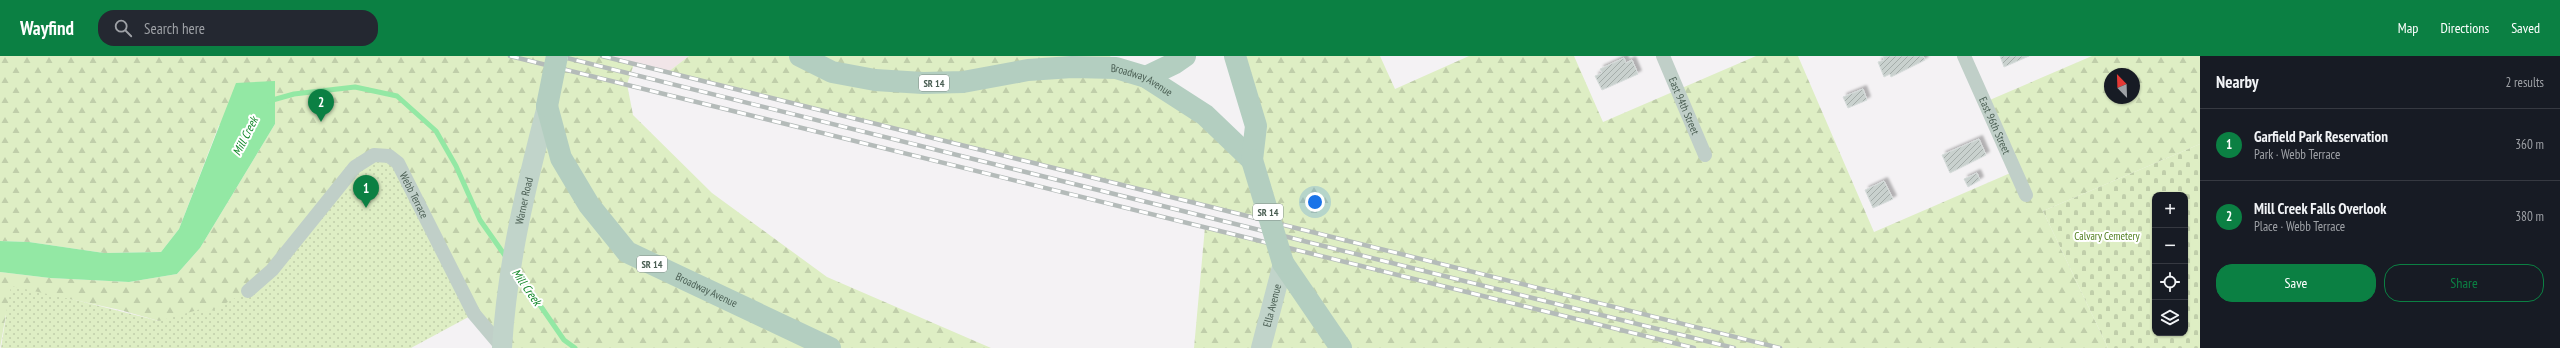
<!DOCTYPE html>
<html lang="en">
<head>
<meta charset="utf-8">
<style>
  body { margin:0; font-family:"PT Sans Narrow",sans-serif; background:#242831; color:#f1f3f6 }
  .controls { position:absolute; right:12px; bottom:12px; display:grid; overflow:hidden; border-radius:8px; box-shadow:0 1px 3px #0004 }
  .controls button { width:36px; height:36px; display:grid; place-items:center; padding:0; border:0; border-bottom:1px solid #363941; background:#171b24; color:#f1f3f6; font:20px sans-serif }
  .compass { position:absolute; left:2104px; top:12px; width:36px; height:36px; border-radius:50%; background:#171b24; box-shadow:0 1px 3px #0004; rotate:337deg }
  .you { position:absolute; left:1315px; top:146px; width:14px; height:14px; margin:-10px; border:3px solid #fff; border-radius:50%; background:#1a73e8; box-shadow:0 0 0 6px #1a73e833 }
  .badge { display:grid; place-items:center; width:26px; height:26px; border-radius:50%; background:#0b8043; color:#fff; font-size:13px; font-weight:700 }
  .pin { position:absolute; translate:-50% -33px; filter:drop-shadow(0 1px 2px #0008) }
  .pin::after { content:''; position:absolute; top:21px; width:14px; height:12px; background:inherit; clip-path:polygon(0 0,100% 0,50% 100%) }
  .list { margin:0; padding:0; list-style:none }
  h2 { display:flex; justify-content:space-between; align-items:center; height:52px; margin:0; padding:0 16px; font-size:17px }
  h2 small { font-size:13px; font-weight:400; color:#9ea1a6 }
  .list li { display:grid; grid-template-columns:26px 1fr auto; gap:12px; align-items:center; box-sizing:border-box; height:72px; padding:0 16px; border-top:1px solid #363941 }
  .list b { display:block; font-size:15px; white-space:nowrap }
  .list p { margin:0; font-size:13px; white-space:nowrap; color:#9ea1a6 }
  .list em { font-size:13px; font-style:normal; color:#9ea1a6 }
  .actions { display:flex; gap:8px; padding:12px 16px }
  .actions a { flex:1; padding:9px 0; border:1px solid #0b8043; border-radius:16px; text-align:center; font-size:14px; color:#0b8043 }
  .actions .main { background:#0b8043; color:#fff }
  .icon { flex:none; width:22px; height:22px; fill:none; stroke:currentColor; stroke-width:2; stroke-linecap:round; stroke-linejoin:round }
  .map { position:relative; flex:none; width:2200px; height:292px; overflow:hidden }
  header { display:flex; align-items:center; gap:24px; box-sizing:border-box; height:56px; padding:0 20px; background:#0b8043; color:#fff }
  header strong { font-size:19px }
  nav { display:flex; gap:22px; margin-inline-start:auto; font-size:14px }
  .search { width:280px; height:36px; background:#242831; display:flex; align-items:center; gap:10px; box-sizing:border-box; padding:0 14px; border-radius:16px; color:#9ea1a6; font-size:15px }
  main { display:flex }
  aside { flex:1; background:#171b24 }
  .map>svg:first-child { display:block }
  .commercial { fill:#f1e5e8 }
  .grass { fill:url(#grass-dots) }
  .forest { fill:url(#forest-firs); fill-rule:evenodd }
  .cemetery { fill:url(#cemetery-stones); fill-rule:evenodd }
  .water { fill:#93e8a4 }
  .lines { fill:none; stroke-linecap:round; stroke-linejoin:round }
  .stream { stroke:#93e8a4; stroke-width:5 }
  .building { fill:url(#building-hatch); stroke:#d6dcdb; filter:url(#shadow) }
  .minor { stroke:#c0cfc8; stroke-width:14 }
  .secondary { stroke:#c1d4ca; stroke-width:20 }
  .primary { stroke:#b3cec0; stroke-width:22 }
  .rail-casing { stroke:#b4bbb9; stroke-width:4.5 }
  .rail { stroke:#fff; stroke-width:3; stroke-dasharray:9; stroke-linecap:butt }
  .primary-bridge { stroke:#b3cec0; stroke-width:22 }
  .labels { text-anchor:middle; dominant-baseline:central; stroke-width:4; stroke-linejoin:round; paint-order:stroke }
  .shield { fill:#fff; stroke:#808e87; stroke-width:1 }
  .shield-label { font-size:10px; font-weight:bold; fill:#4a5e53 }
  .street-label { font-size:11px; fill:#4a5e53; stroke:#fff }
  .park-label { font-size:11px; fill:#4f7e1d; stroke:#fff }
  .water-label { font-size:12px; font-style:italic; fill:#14892b; stroke:#fff }
</style>
</head>
<body>
<header>
<strong>Wayfind</strong>
<div class="search"><svg class="icon" aria-label="search" viewBox="0 0 24 24"><circle cx="10" cy="10" r="6"/><path d="M15 15l6 6"/></svg>Search here</div>
<nav><a>Map</a><a>Directions</a><a>Saved</a></nav>
</header>
<main>
<div class="map">
<svg width="2200" height="292" viewBox="0 0 2200 292">
  <defs>
    <pattern id="grass-dots" width="8" height="8" patternUnits="userSpaceOnUse"><rect width="8" height="8" fill="#deeec4"/><path d="M2 2h.1M6 6h.1" fill="none" stroke="#c0ceaa" stroke-width="1.8" stroke-linecap="round"/></pattern>
    <pattern id="forest-firs" width="22" height="20" patternUnits="userSpaceOnUse"><rect width="22" height="20" fill="#deeec4"/><path d="M5 1l3.5 6h-7zM16 11l3.5 6h-7z" fill="#c0ceaa"/></pattern>
    <pattern id="cemetery-stones" width="16" height="16" patternUnits="userSpaceOnUse"><rect width="16" height="16" fill="#deeec4"/><path d="M2 7V4a2 2 0 0 1 4 0v3zM10 15v-3a2 2 0 0 1 4 0v3z" fill="#c0ceaa"/></pattern>
    <pattern id="building-hatch" width="6" height="6" patternUnits="userSpaceOnUse"><rect width="6" height="6" fill="#c9d1ce"/><path d="M-1 1l2-2M0 6l6-6M5 7l2-2" fill="none" stroke="#a5adaa"/></pattern>
    <filter id="shadow"><feDropShadow dx="3.5" dy="-3.5" stdDeviation="1" flood-color="#0004"/></filter>
  </defs>
  <rect width="100%" height="100%" fill="#f4f2f4"/>
  <path class="commercial" d="M602,0H689L668,16Z"/>
  <path class="grass" d="M389,100L474,258L411,292H1L6,260L0,230L16,229L159,265L355,111Z"/>
  <path class="forest" d="M0,0H602L634,8L627,28L633,59L712,137L827,221L991,292H502L474,258L398,107L374,99L248,235L204,259L201,253L159,265L120,254L11,230L0,292V216L50,222L129,226L177,218L200,192L275,68L219,69L179,173L161,196L104,197L29,186L0,185Z
    M689,0H1110L1116,12L1146,21L1252,104L1235,0H1380L1395,33L1469,0H1574L1603,66L1756,0H1798L1874,176L2015,115L1985,46L2092,0H2200V88L2043,155L2108,292H1194L1205,171L1277,189L1272,166L668,16ZM2110,18H2134V42H2110Z"/>
  <path class="cemetery" d="M2200,88V292H2108L2043,155ZM2155,139H2185V277H2155Z"/>
  <path class="water" d="M275,25V68L200,192L177,218L129,226L50,222L0,216V185L29,186L104,197L161,196L179,173L236,27Z"/>
  <g class="lines">
    <path class="stream" d="M269,45L294,38L355,31L397,40L436,75L456,110L480,164L506,201
      M517,216L564,284L575,292"/>
  </g>
  <path class="building" d="M1886,0H1923L1925,4L1891,21L1890,18L1884,21L1878,6L1884,4L1883,1Z
    M2000,0H2029L2004,11Z
    M1624,2L1626,7L1632,4L1638,18L1602,34L1595,20L1602,17L1600,13Z
    M1863,33L1867,44L1848,52L1843,41Z
    M1979,83L1986,99L1950,117L1942,99Z
    M1977,117L1980,124L1968,131L1964,123Z
    M1884,125L1893,143L1873,152L1865,134Z"/>
  <g class="lines">
    <g class="minor">
      <path id="s1" d="M1663,0L1705,99"/>
      <path id="s2" d="M1964,0L2026,139"/>
      <path id="s3" d="M248,235L272,214L355,111L374,99L389,100L398,107L474,258L502,291"/>
    </g>
    <g class="secondary">
      <path id="s4" d="M502,292C507,209 526,130 547,50"/>
      <path id="s5" d="M1261,292L1283,207"/>
    </g>
    <g class="primary">
      <path id="s6" d="M800,0L832,16L875,24L923,27L963,26L1028,14L1072,11L1116,12L1146,21L1205,59L1252,104"/>
      <path d="M1235,0L1256,70L1252,104"/>
      <path d="M1146,21L1175,7L1185,0"/>
      <path id="s7" d="M547,50L561,102L589,149L627,196L830,292"/>
      <path d="M1283,207L1341,292"/>
    </g>
    <g class="rail-casing">
      <path id="rail" d="M510,0L1694,292
        M559,0L1734,292
        M602,0L1780,292"/>
    </g>
    <use href="#rail" class="rail"/>
    <path class="primary-bridge" d="M547,50L557,0
      M1252,104L1283,207"/>
  </g>
  <g class="labels">
    <g class="shield">
      <rect x="919" y="19" width="30" height="16" rx="3"/>
      <rect x="1253" y="148" width="30" height="16" rx="3"/>
      <rect x="637" y="200" width="30" height="16" rx="3"/>
    </g>
    <g class="shield-label">
      <text x="934" y="27">SR 14</text>
      <text x="1268" y="156">SR 14</text>
      <text x="652" y="208">SR 14</text>
    </g>
    <g class="street-label">
      <text stroke="none"><textPath href="#s6" startOffset="350">Broadway Avenue</textPath></text>
      <text stroke="none"><textPath href="#s1" startOffset="54">East 94th Street</textPath></text>
      <text stroke="none"><textPath href="#s2" startOffset="76">East 96th Street</textPath></text>
      <text stroke="none"><textPath href="#s3" startOffset="249">Webb Terrace</textPath></text>
      <text stroke="none"><textPath href="#s4" startOffset="149">Warner Road</textPath></text>
      <text stroke="none"><textPath href="#s7" startOffset="257">Broadway Avenue</textPath></text>
      <text stroke="none"><textPath href="#s5" startOffset="44">Ella Avenue</textPath></text>
    </g>
    <g class="park-label">
      <text x="2107" y="180">Calvary Cemetery</text>
    </g>
    <g class="water-label">
      <text transform="translate(245 80) rotate(-63)">Mill Creek</text>
      <text transform="translate(527 231) rotate(55)">Mill Creek</text>
    </g>
  </g>
</svg>
<div class="controls">
<button>+</button>
<button>−</button>
<button><svg class="icon" aria-label="locate" viewBox="0 0 24 24"><circle cx="12" cy="12" r="6"/><path d="M12 2v4M12 18v4M2 12h4M18 12h4"/></svg></button>
<button><svg class="icon" aria-label="layers" viewBox="0 0 24 24"><path d="M12 4l9 5-9 5-9-5zM3 14l9 5 9-5"/></svg></button>
</div>
<svg class="compass" viewBox="-18 -18 36 36"><path d="M0-13l5 13h-10z" fill="#e53935"/><path d="M0 13l5-13h-10z" fill="#9ea1a6"/></svg>
<div class="you"></div>
<div class="pin badge" style="left:366px;top:152px">1</div>
<div class="pin badge" style="left:321px;top:66px">2</div>
</div>
<aside>
<h2>Nearby<small>2 results</small></h2>
<ul class="list">
<li><span class="badge">1</span><div><b>Garfield Park Reservation</b><p>Park · Webb Terrace</p></div><em>360 m</em></li>
<li><span class="badge">2</span><div><b>Mill Creek Falls Overlook</b><p>Place · Webb Terrace</p></div><em>380 m</em></li>
</ul>
<div class="actions"><a class="main">Save</a><a>Share</a></div>
</aside>
</main>
</body>
</html>
